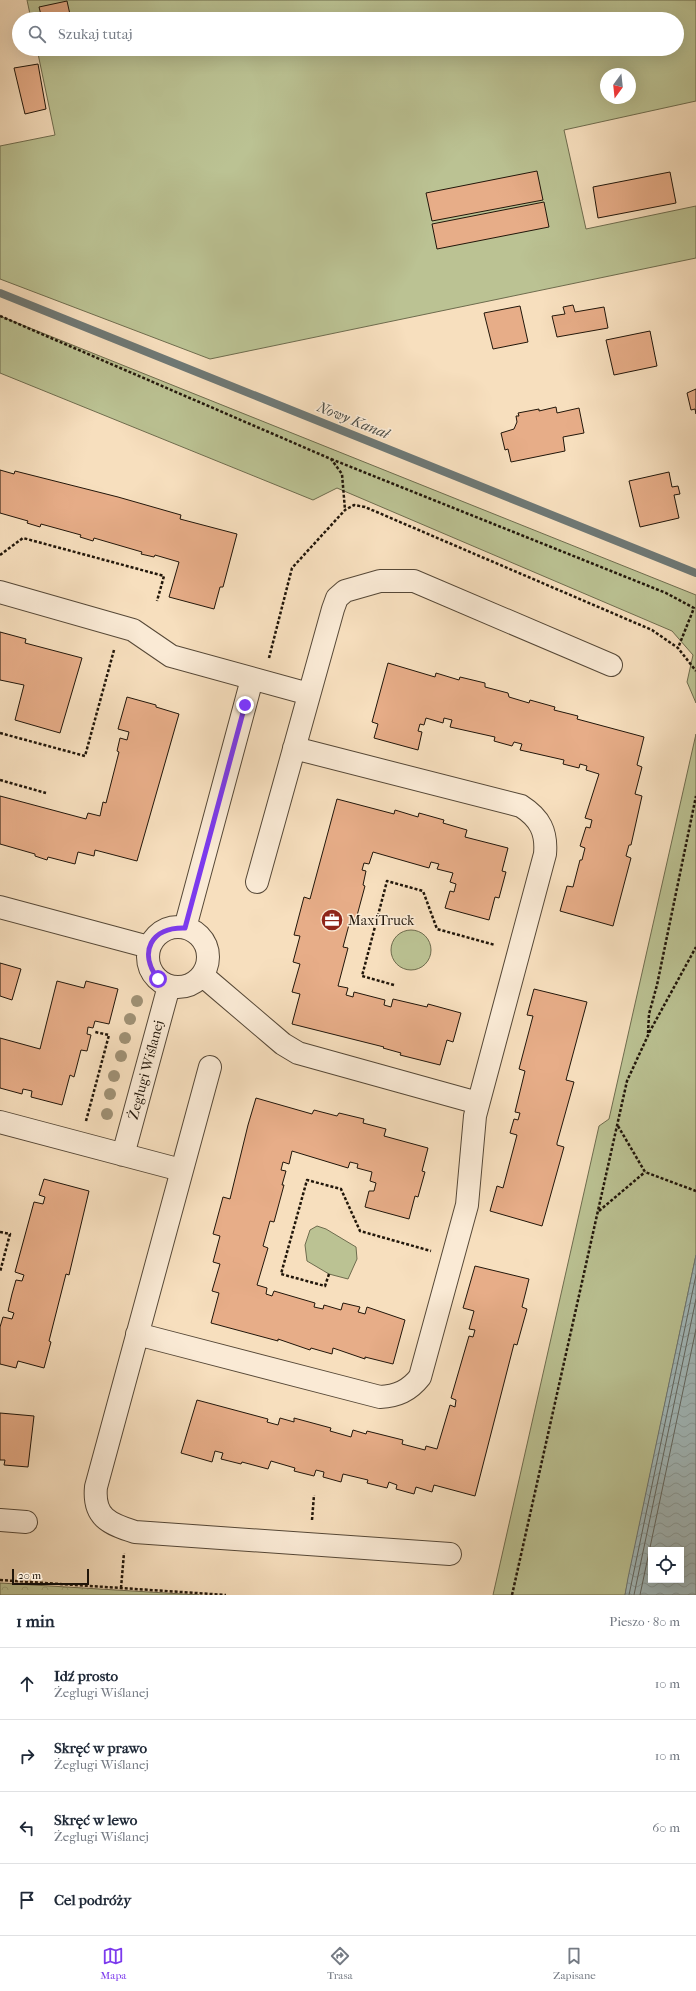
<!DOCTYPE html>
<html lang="pl">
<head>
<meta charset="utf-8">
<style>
  body { margin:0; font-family:"IM FELL French Canon",serif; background:#f2f2f3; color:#1f2937 }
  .controls { position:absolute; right:12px; bottom:12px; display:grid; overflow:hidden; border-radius:0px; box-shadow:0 4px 16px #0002 }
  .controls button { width:36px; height:36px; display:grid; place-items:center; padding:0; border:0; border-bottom:1px solid #e0e1e3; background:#fff; color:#1f2937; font:20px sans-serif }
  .compass { position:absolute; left:600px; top:68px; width:36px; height:36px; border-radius:50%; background:#fff; box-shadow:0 4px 16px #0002; rotate:195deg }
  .scale { position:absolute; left:12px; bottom:10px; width:77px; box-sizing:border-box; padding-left:4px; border:2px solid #21160a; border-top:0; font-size:11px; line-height:14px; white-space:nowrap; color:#21160a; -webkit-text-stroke:3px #faead5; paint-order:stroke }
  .stop { position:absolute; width:12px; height:12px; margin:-9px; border:3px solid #7c3aed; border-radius:50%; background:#fff }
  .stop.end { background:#7c3aed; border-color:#fff; box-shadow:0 1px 4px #0008 }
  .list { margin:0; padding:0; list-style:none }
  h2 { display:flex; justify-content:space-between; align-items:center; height:52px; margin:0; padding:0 16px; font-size:17px }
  h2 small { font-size:13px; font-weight:400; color:#747a83 }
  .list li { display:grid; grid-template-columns:26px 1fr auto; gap:12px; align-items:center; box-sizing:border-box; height:72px; padding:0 16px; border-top:1px solid #e0e1e3 }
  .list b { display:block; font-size:15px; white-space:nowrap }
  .list p { margin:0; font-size:13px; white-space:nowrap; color:#747a83 }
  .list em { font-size:13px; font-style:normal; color:#747a83 }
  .icon { flex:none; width:22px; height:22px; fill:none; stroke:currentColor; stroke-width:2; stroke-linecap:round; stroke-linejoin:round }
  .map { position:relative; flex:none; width:696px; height:1595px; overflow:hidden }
  .search { position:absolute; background:#fff; box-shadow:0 4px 16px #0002; left:12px; right:12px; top:12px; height:44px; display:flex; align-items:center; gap:10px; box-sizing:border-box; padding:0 14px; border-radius:22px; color:#747a83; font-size:15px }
  .sheet { height:340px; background:#fff }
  nav { display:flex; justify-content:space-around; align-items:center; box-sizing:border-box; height:56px; border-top:1px solid #e0e1e3; background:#fff; font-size:11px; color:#747a83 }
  nav a { display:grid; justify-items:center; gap:2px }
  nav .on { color:#7c3aed }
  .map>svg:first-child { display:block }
  .green { fill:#bbc293; stroke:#6e6c4e; fill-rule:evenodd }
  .forest { fill:url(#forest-crowns); stroke:#6e6c4e }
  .water { fill:url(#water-waves); stroke:#6e7875; fill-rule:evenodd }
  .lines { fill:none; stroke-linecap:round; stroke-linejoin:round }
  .shore { stroke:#626863; stroke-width:1 }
  .stream { stroke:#6e7875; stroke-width:8 }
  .building { fill:#e7ad88; stroke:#21160a }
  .minor-casing { stroke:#564837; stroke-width:24 }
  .path { stroke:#21160a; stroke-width:2.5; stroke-dasharray:3 2; stroke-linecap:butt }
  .minor { stroke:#faead5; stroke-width:22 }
  .tree { fill:#9f9175 }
  .route { stroke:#7c3aed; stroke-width:5 }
  .labels { text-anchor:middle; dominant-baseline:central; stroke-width:3; stroke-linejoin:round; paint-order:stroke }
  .poi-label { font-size:14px; fill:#21160a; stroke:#faead5; text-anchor:start }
  .street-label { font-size:14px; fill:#21160a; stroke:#faead5 }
  .water-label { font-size:15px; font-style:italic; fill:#4e4f48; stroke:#faead5 }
</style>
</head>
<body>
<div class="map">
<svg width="696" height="1595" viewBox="0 0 696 1595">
  <defs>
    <pattern id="forest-crowns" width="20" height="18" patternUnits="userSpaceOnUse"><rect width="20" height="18" fill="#bbc293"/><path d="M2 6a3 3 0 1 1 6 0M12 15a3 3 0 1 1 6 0" fill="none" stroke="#a0a67d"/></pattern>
    <pattern id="water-waves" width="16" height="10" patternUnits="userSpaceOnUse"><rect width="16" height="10" fill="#a2babc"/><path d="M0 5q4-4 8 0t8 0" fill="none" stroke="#8b9fa0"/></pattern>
  </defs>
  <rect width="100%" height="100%" fill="#f7dfbe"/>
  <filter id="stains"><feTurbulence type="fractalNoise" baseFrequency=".005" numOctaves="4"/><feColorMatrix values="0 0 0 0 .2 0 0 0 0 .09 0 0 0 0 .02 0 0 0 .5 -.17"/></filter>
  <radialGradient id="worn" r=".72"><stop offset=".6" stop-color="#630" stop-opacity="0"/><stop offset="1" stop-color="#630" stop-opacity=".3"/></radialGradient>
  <path class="green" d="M27,0H696V101L564,130L586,229L696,206V258L210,359L0,279V146L55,135L37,49H677V19H31ZM606,74H630V98H606Z
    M0,316L696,595V703L687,682L693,655L672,631L337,488L313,500L0,373Z
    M696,734V1255L625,1595H493L599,1126L609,1119Z
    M391 950a20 20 0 1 1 40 0a20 20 0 1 1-40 0Z
    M317,1226L326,1229L356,1247L357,1259L348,1279L329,1274L307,1261L305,1245L310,1230Z"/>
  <path class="forest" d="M0,1583L199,1595H0Z"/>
  <path class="water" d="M696,1255V1595H625L628,1578ZM651,1550H681V1580H651Z"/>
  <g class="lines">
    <path class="shore" d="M629,1595L696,1275
      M634,1595L696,1299
      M640,1595L696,1329"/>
    <path class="stream" d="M0,293L696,573"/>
  </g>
  <path class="building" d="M67,1L71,19H42L39,7Z
    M38,64L46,109L25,114L14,68Z
    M537,171L543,200L432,221L426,193Z
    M670,172L676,203L598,218L593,187Z
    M544,202L549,227L437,249L432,224Z
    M573,305L575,312L604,307L608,328L557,337L552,316L565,314L563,307Z
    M520,306L528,342L493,349L484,313Z
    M650,331L657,366L614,375L606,340Z
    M696,389V414L695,409L691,410L687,393Z
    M556,407L557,413L579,408L584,433L563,437L565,451L511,462L508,449L505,450L501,433L514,429L517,422L516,416H519L518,413L539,409V411Z
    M0,470L14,474L15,471L118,497L181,515L180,519L237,534L223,587H220L214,609L169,597L179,562L155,555L154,557L141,554L142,552L94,538L93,541L80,537L81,535L41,524L40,527L27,523L28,521L0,513Z
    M669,472L672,487L678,486L680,494L674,495L679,518L640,527L629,481Z
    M0,632L26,639L25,643L82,658L60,733L15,720L24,685L0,680Z
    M388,663L435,677L436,673L459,680L460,677L485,683V687L508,693L509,697L529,703L530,700L555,707L554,710L578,716L577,719L644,737L637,765L642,767L635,794L642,796L631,845H629L626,856L631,858L613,926L560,911L567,886L573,887L580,860H582L585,848L580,846L586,827L590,828L592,820L585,818L599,774L586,770L587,766L580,764L579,768L563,764L564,760L520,750L522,744L514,742L512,746L494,741L495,737L450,727L452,720L444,718L443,723L426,718L424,725L420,724L418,731L422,732L418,750L374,738L378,724L372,722Z
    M127,697L156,705V707L179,714L137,861L95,850L94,856L78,852L75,864L48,857L47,860L35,856V854L0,844V796L86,819L88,813L100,816L103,802L106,803L119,752L117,751L120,738L127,740L129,732L118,729Z
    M337,799L394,814L395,810L418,817L419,813L444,820L443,823L467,830L465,837L508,848L502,871L506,872L499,898L495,897L489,920L445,908L450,891L454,892L456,884L450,882L453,873L437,869L439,864L431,862L429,868L373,852L369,864L364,863L362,870L366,871L363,885L365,886L355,923L350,921L343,947L348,948L338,986L348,988L346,995L353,997L354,992L385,1000L384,1005L391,1007L393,999L427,1007L428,1004L461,1013L453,1042L447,1040L440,1065L400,1055L401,1053L383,1048L384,1047L292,1024L300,994L292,992L300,964L293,962L300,936L294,935L304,897L310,899Z
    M0,963L21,969L12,1000L0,996Z
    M57,981L84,988L86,981L118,989L109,1024L95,1021L93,1028L88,1027L87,1034L91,1035L87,1051L81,1050L74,1077L70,1075L62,1105L31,1097L32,1091L23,1089L22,1094L0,1088V1038L40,1049Z
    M534,989L587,1002L566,1080L574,1082L557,1143V1145L564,1147L542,1226L490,1211L497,1186L503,1188L517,1135L510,1133L514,1119L518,1120L520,1113L515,1112L525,1071L519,1069L533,1016L527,1015Z
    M256,1098L312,1114L314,1110L337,1116L339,1113L364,1119L363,1123L386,1129L384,1136L428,1148L422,1171L425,1172L418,1197L415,1196L409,1219L365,1207L369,1191H374L376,1183L370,1181L372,1172L357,1168L358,1164L350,1162L348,1168L292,1151L289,1164L283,1162L281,1170L286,1171L282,1185H284L274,1222L270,1221L263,1246L268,1248L257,1285L267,1288L266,1294L272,1296L274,1291L315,1303L314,1307L323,1309L324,1305L341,1310L343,1303L360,1307L358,1312L365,1314L367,1307L405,1320L393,1364L365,1357V1359L333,1348L332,1354L311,1348L310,1350L278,1339V1341L211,1323L219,1293L212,1291L220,1264L213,1262L220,1236L213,1234L223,1197L230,1199L248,1125Z
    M44,1179L89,1191L69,1275L66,1274L49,1341L51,1342L44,1368L18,1361L16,1368L0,1364V1327L3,1317L12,1319L14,1313L8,1311L12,1294L16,1280L22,1281L24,1275L15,1272L34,1202L43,1204L45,1197L39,1195Z
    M475,1266L529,1279L522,1307L527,1309L517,1345L514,1344L475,1496L434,1485L432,1492L416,1487L414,1494L396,1489L397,1485L389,1482L387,1488L367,1483L368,1480L343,1474L341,1482L323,1477L324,1472L316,1470L314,1476L294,1471L295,1468L271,1461L268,1469L242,1462L241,1464L221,1459L223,1453L215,1451L212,1462L181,1453L197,1400L268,1419L267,1422L278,1425L280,1418L294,1422V1418L331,1428L330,1431L351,1437L353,1430L366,1434L367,1431L403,1440L402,1444L425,1450L426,1446L437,1449L450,1405L455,1407L456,1400L451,1398L469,1336L473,1337L475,1330L469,1329L474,1311L463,1308Z
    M0,1413L34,1416L28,1467L4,1465L5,1460H0Z"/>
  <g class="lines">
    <g class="minor-casing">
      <path id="minor" d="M0,592L133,630L171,656L309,694
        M257,882L333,609L337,598L345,591L380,581H414L611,665
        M0,907L149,947
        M148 957a30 30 0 1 1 60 0a30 30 0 1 1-60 0Z
        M185,928L252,679
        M202,975L283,1044L298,1053L478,1103
        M210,1067L96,1487C93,1517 109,1524 135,1532L450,1554
        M0,1122L181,1170
        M123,1155L169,986
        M137,1334L380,1397C397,1396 409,1391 420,1377L467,1205L475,1116L545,854C547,832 540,818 521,806L294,748
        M0,1520L26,1522"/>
    </g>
    <path class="path" d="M0,316L331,459L342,474L345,510
      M331,459L666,593L694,608L678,648
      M0,555L23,538L164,576L157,601
      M269,658L292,568L345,510L354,505L365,507L652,630L678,648L696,671
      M0,733L85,756L114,650
      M0,780L46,793
      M394,985L362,976L387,881L423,891L437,929L495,945
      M648,1033L649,1014L657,985L696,796
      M86,1121L109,1035L95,1032
      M618,1126L645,1172L696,1191
      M599,1211L645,1172
      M0,1232L10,1234L0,1272
      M329,1274L325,1286L281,1274L307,1180L341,1189L360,1231L431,1251
      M312,1520L314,1495
      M0,1580L226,1595
      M121,1588L124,1553
      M512,1595L627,1081L650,1031L696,947"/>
    <use href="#minor" class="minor"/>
  </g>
  <g class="tree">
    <circle cx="137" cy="1001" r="6"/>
    <circle cx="130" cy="1019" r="6"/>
    <circle cx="125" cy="1038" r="6"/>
    <circle cx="121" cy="1056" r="6"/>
    <circle cx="114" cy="1076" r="6"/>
    <circle cx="110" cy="1094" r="6"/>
    <circle cx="107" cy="1114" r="6"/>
  </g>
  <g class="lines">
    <path class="route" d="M158,979C138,952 151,927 185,928L245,705"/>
  </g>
  <defs>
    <g id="office-disc" transform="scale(1.15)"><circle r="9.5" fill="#8f2418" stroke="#faead5"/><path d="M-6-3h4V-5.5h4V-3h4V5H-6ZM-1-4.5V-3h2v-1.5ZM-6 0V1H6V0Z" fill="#fff"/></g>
  </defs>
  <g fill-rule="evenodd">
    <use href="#office-disc" x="332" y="920"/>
  </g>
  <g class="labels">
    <g class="poi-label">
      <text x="348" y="920">MaxiTruck</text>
    </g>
    <g class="street-label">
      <text transform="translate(146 1070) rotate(-75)">Żeglugi Wiślanej</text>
    </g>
    <g class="water-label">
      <text transform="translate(353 420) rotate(22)">Nowy Kanał</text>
    </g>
  </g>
  <rect width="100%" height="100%" filter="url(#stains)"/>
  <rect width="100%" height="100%" fill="url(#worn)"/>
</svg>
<div class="controls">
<button><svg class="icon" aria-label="locate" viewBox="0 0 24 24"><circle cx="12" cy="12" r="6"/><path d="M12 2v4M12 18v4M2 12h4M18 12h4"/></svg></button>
</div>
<svg class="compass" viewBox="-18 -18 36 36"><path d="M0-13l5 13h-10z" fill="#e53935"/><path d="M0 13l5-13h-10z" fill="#747a83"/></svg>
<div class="scale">20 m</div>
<div class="stop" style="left:158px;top:979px"></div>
<div class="stop end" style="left:245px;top:705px"></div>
<div class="search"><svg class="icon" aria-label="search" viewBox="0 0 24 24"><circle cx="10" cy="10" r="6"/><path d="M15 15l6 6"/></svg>Szukaj tutaj</div>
</div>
<section class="sheet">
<h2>1 min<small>Pieszo · 80 m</small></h2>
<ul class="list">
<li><svg class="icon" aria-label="ahead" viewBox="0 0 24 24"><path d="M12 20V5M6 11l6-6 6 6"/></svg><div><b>Idź prosto</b><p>Żeglugi Wiślanej</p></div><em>10 m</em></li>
<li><svg class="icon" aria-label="right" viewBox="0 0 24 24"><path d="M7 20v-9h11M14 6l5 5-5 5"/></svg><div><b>Skręć w prawo</b><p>Żeglugi Wiślanej</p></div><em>10 m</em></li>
<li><svg class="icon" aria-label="left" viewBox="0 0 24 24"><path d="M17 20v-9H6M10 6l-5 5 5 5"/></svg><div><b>Skręć w lewo</b><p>Żeglugi Wiślanej</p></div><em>60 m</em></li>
<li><svg class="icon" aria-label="arrive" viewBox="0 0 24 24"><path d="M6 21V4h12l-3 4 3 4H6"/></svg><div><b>Cel podróży</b></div></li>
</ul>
</section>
<nav>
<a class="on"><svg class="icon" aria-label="map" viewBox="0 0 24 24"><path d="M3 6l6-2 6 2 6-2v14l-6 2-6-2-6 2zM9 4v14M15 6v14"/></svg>Mapa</a>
<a><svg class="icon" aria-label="directions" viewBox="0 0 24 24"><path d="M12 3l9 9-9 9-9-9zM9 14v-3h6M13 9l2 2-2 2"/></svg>Trasa</a>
<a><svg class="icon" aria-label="saved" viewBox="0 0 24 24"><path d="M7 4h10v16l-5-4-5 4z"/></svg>Zapisane</a>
</nav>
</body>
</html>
